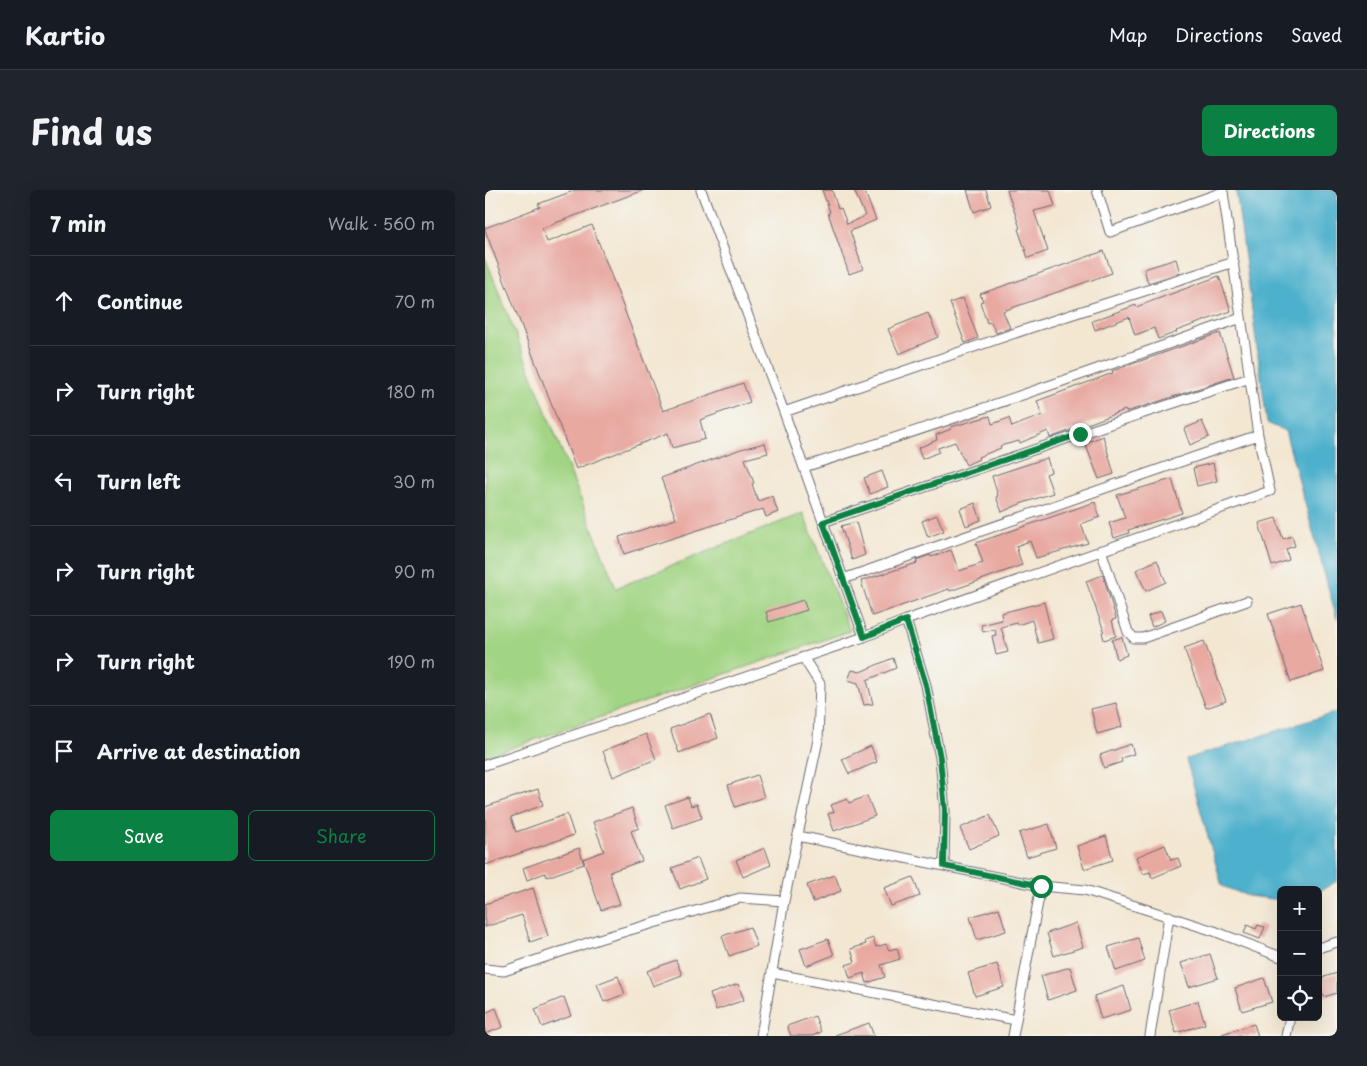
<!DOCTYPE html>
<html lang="en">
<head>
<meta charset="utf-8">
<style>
  body { margin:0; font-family:"Playpen Sans",sans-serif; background:#20242c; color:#f1f3f6 }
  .controls { position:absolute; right:15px; bottom:15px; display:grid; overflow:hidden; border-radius:8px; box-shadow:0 5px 20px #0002 }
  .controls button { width:45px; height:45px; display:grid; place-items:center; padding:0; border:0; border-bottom:1px solid #363941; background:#171b24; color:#f1f3f6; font:25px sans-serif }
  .stop { position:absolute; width:15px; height:15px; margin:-11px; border:4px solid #0b8043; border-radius:50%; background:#fff }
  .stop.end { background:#0b8043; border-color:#fff; box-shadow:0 1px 5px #0008 }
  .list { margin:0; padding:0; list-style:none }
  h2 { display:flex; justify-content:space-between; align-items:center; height:65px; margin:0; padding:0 20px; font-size:21px }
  h2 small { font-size:16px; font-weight:400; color:#9ea1a6 }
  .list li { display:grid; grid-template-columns:32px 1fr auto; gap:15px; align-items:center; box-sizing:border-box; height:90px; padding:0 20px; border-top:1px solid #363941 }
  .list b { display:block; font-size:19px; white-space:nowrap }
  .list em { font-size:16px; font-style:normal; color:#9ea1a6 }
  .actions { display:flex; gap:10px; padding:15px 20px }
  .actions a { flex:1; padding:11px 0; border:1px solid #0b8043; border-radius:8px; text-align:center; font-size:18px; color:#0b8043 }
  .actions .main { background:#0b8043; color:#fff }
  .icon { flex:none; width:28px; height:28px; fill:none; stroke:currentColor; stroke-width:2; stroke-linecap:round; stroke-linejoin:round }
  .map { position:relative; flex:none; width:852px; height:846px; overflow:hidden; border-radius:8px }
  header { display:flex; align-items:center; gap:30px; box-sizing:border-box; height:70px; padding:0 25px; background:#171b24; border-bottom:1px solid #363941 }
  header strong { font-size:24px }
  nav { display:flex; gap:28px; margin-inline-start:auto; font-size:18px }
  .intro { display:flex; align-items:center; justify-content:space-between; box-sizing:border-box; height:120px; padding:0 30px }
  h1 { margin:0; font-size:35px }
  .button { padding:12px 22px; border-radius:8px; background:#0b8043; color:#fff; font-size:18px; font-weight:700 }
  main { display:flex; gap:30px; padding:0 30px }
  aside { flex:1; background:#171b24; border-radius:8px; box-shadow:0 5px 20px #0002 }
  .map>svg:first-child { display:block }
  .green { fill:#a1d483; stroke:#627b5f }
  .water { fill:#4db0cc; stroke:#386984 }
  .building { fill:#e8a9a1 }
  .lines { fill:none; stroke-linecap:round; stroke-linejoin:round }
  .minor-casing { stroke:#6b6770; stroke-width:11 }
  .minor { stroke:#fff; stroke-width:9 }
  .route { stroke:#0b8043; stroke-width:6 }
</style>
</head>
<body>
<header>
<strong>Kartio</strong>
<nav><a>Map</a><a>Directions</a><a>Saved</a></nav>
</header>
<div class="intro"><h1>Find us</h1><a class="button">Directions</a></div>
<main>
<aside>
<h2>7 min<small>Walk · 560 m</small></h2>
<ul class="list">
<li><svg class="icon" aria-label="ahead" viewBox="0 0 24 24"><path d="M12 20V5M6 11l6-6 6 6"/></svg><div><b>Continue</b></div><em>70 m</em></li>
<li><svg class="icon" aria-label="right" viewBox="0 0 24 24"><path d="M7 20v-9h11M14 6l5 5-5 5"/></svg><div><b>Turn right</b></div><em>180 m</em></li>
<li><svg class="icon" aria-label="left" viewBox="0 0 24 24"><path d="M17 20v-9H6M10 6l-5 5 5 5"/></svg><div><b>Turn left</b></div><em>30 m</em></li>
<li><svg class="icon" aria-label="right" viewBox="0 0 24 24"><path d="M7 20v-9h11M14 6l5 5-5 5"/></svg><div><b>Turn right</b></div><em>90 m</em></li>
<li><svg class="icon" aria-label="right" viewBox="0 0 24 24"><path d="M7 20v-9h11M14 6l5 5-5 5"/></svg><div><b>Turn right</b></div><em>190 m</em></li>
<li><svg class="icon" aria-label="arrive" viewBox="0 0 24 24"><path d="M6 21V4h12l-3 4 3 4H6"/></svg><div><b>Arrive at destination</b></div></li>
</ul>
<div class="actions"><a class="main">Save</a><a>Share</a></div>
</aside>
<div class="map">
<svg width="852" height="846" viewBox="0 0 852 846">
  <rect width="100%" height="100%" fill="#f6f6f2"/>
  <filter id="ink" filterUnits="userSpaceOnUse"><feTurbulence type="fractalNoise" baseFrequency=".02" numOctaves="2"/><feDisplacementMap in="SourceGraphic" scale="10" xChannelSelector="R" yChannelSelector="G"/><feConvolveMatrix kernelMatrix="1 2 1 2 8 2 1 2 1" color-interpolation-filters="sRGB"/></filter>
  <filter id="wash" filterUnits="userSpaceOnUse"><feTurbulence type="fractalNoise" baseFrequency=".0096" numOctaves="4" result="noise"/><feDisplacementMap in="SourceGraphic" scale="20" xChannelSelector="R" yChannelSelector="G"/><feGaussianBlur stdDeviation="1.12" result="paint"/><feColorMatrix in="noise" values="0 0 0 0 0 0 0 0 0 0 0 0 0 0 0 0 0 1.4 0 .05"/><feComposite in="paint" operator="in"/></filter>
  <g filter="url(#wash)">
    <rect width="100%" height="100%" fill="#f3e7d2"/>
    <path class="green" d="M0,67L131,398L318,323L365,441L0,567Z"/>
    <path class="water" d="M751,0H852V429L800,241L782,233Z
      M852,522V691L833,702V700H796V710L763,706L737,696L701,569Z"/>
    <g id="blocks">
      <path class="building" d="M91,0H159L57,38L62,52L107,35L178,221L258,193L265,212L215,230L220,249L187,258L183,243L91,279L0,40V38L55,17L53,14Z
        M337,0H347L353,19L356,18L362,34L380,26L369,0H379L391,30L365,41L378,79L364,84L343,23L345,22Z
        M482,0H501L506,16L489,22Z
        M522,0H565L570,16L549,21L563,61L543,68L533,39L535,38Z
        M619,61L627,83L518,121L525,138L511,143L506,132L502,133L495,112L498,111L495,104Z
        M691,69L695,83L663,93L659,79Z
        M734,86L746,121L691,141L692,142L673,149L669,138L650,145L644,127L610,140L607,131L651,115V117Z
        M478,108L493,148L480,153L465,113Z
        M443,123L453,147L414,164L403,139Z
        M735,143L749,187L641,222L640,220L565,248L563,241L535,253L534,251L515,256L516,258L493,267L494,269L481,275L470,252L453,258L454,262L437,269L433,258L452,250L451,245L466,239V237L505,226L507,234L524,228L527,237L557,225L552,211L628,183L627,181Z
        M717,231L724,247L705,255L699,239Z
        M618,246L629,284L614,289L600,253Z
        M280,253L283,263L260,269L269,293L267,294L273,311L287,306L293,322L281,327L278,319L139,364L134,347L191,329L176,288L256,259Z
        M562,268L566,282L561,284L568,303L535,314L517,322L511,307L513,306L507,286Z
        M728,273L732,291L712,296L708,278Z
        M397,281L403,297L385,304L379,288Z
        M687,289L697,323L643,340L644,343L629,348L624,333L640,328L632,305Z
        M610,312L615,327L596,334L603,353L551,368L545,351L531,356L537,375L485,394L465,401L464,399L387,426L376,391L432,373L431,370L445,365L446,367L466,360L474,381L498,373L491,353Z
        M490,313L496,330L481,336L475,319Z
        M452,325L459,341L443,347L437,331Z
        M791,328L798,349L807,346L810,356L801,359L804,370L787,376L774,333Z
        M371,332L380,365L367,370L356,336Z
        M672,370L681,392L661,401L651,380Z
        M618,385L631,429L627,430L631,446L619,450L617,442L619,441L601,391Z
        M318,410L322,420L284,432L281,422Z
        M559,412L568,449L553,453L547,430L533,435L532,433L516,437L523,462L511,465L507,446L511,445L510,439L498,442L496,435L517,430L516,423Z
        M816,413L839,481L806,492L783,424Z
        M676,421L680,431L667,437L663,426Z
        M637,447L642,465L632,469L627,450Z
        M719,451L741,511L721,518L699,458Z
        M408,468L411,478L382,490L388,514L379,515L373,493L363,490L367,480L375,482Z
        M631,513L637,537L612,544L606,519Z
        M225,524L233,548L194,563L185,539Z
        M161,544L171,569L128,587L118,561Z
        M646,554L649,564L636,568L637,572L619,578L615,565Z
        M386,556L392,572L364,584L357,569Z
        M272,585L279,607L250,617L243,595Z
        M53,599L58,615L26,627L31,642L82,624L89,645L0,675V617Z
        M382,606L390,626L349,641L343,624L349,622L346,615L362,609L364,613Z
        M203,607L206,616L212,614L217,628L188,638L180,615Z
        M147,618L154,638L146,641L157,671L124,682L135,714L116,720L98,669L119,661L108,632Z
        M505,625L514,646L484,659L475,638Z
        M564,634L571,658L542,667L534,643Z
        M621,646L628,670L599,679L592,656Z
        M680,655L686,670L693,668L696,676L667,688L665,682L658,684L651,667Z
        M94,658L99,674L62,687L60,683L42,690L38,678Z
        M280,658L286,675L258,687L251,670Z
        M213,668L221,689L195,699L187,678Z
        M350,685L356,701L328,712L322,695Z
        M428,687L435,706L406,716L399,698Z
        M48,698L63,746L45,752L37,725L0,737V714Z
        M514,718L521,741L492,750L485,727Z
        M591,733L598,757L569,766L562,743Z
        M762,735L771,739L773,735L780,737L775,749L759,743Z
        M265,737L272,756L244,766L237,746Z
        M388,748L391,757L401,754L404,760L412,758L415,769L396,775L400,787L382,793L379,783L365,788L361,775L370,772L366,759L381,754L380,751Z
        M653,748L660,771L631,781L623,757Z
        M343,749L349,765L321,776L315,759Z
        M725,764L733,788L704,797L696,773Z
        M191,770L197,785L168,796L162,781Z
        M512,774L519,797L490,806L483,783Z
        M585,777L592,800L563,810L556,786Z
        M852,783V803L839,807L833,789Z
        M133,786L140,804L119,812L112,794Z
        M779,788L787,812L757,821L750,798Z
        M253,794L259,810L231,820L225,804Z
        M639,796L646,820L616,829L609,806Z
        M79,807L86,826L57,837L50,819Z
        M713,811L720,834L691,843L684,820Z
        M11,818L18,837L0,844V823Z
        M330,826L336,842L327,846H306L302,836Z
        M384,833L389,846H351L350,845Z
        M769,834L773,846H737V844Z"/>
    </g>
  </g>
  <g filter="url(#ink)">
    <use href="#blocks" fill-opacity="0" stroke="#6b6770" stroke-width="1"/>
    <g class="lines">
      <g class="minor-casing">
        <path id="minor" d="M216,0L299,222L379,447
          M299,222L545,138L749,72
          M319,277C466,231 611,180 756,128
          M338,332L595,244L765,188
          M616,360L643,442L649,448H658L762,411
          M358,389L773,245
          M421,430L441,495L455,568L460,621L459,676
          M0,575L379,447L421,430L785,301L773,245L738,2L625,42L612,0
          M313,646L556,696L600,700L729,741L796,767
          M833,758L852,752
          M0,779L19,781L114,749L255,708L299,711
          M287,783L531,830
          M276,846L299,711L333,550L335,494L318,467
          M528,846L556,696
          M665,846L684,726
          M801,846L805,827"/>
      </g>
      <use href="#minor" class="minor"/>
    </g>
  </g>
  <g class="lines" filter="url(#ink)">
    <path class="route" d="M556,696L459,676L460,620L455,568L441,495L421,430L379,447L338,332L595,244"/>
  </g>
</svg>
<div class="controls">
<button>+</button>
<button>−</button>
<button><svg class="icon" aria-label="locate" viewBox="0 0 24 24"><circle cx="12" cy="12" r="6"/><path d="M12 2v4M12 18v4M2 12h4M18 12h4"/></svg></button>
</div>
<div class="stop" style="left:556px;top:696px"></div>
<div class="stop end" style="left:595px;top:244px"></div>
</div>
</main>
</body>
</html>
